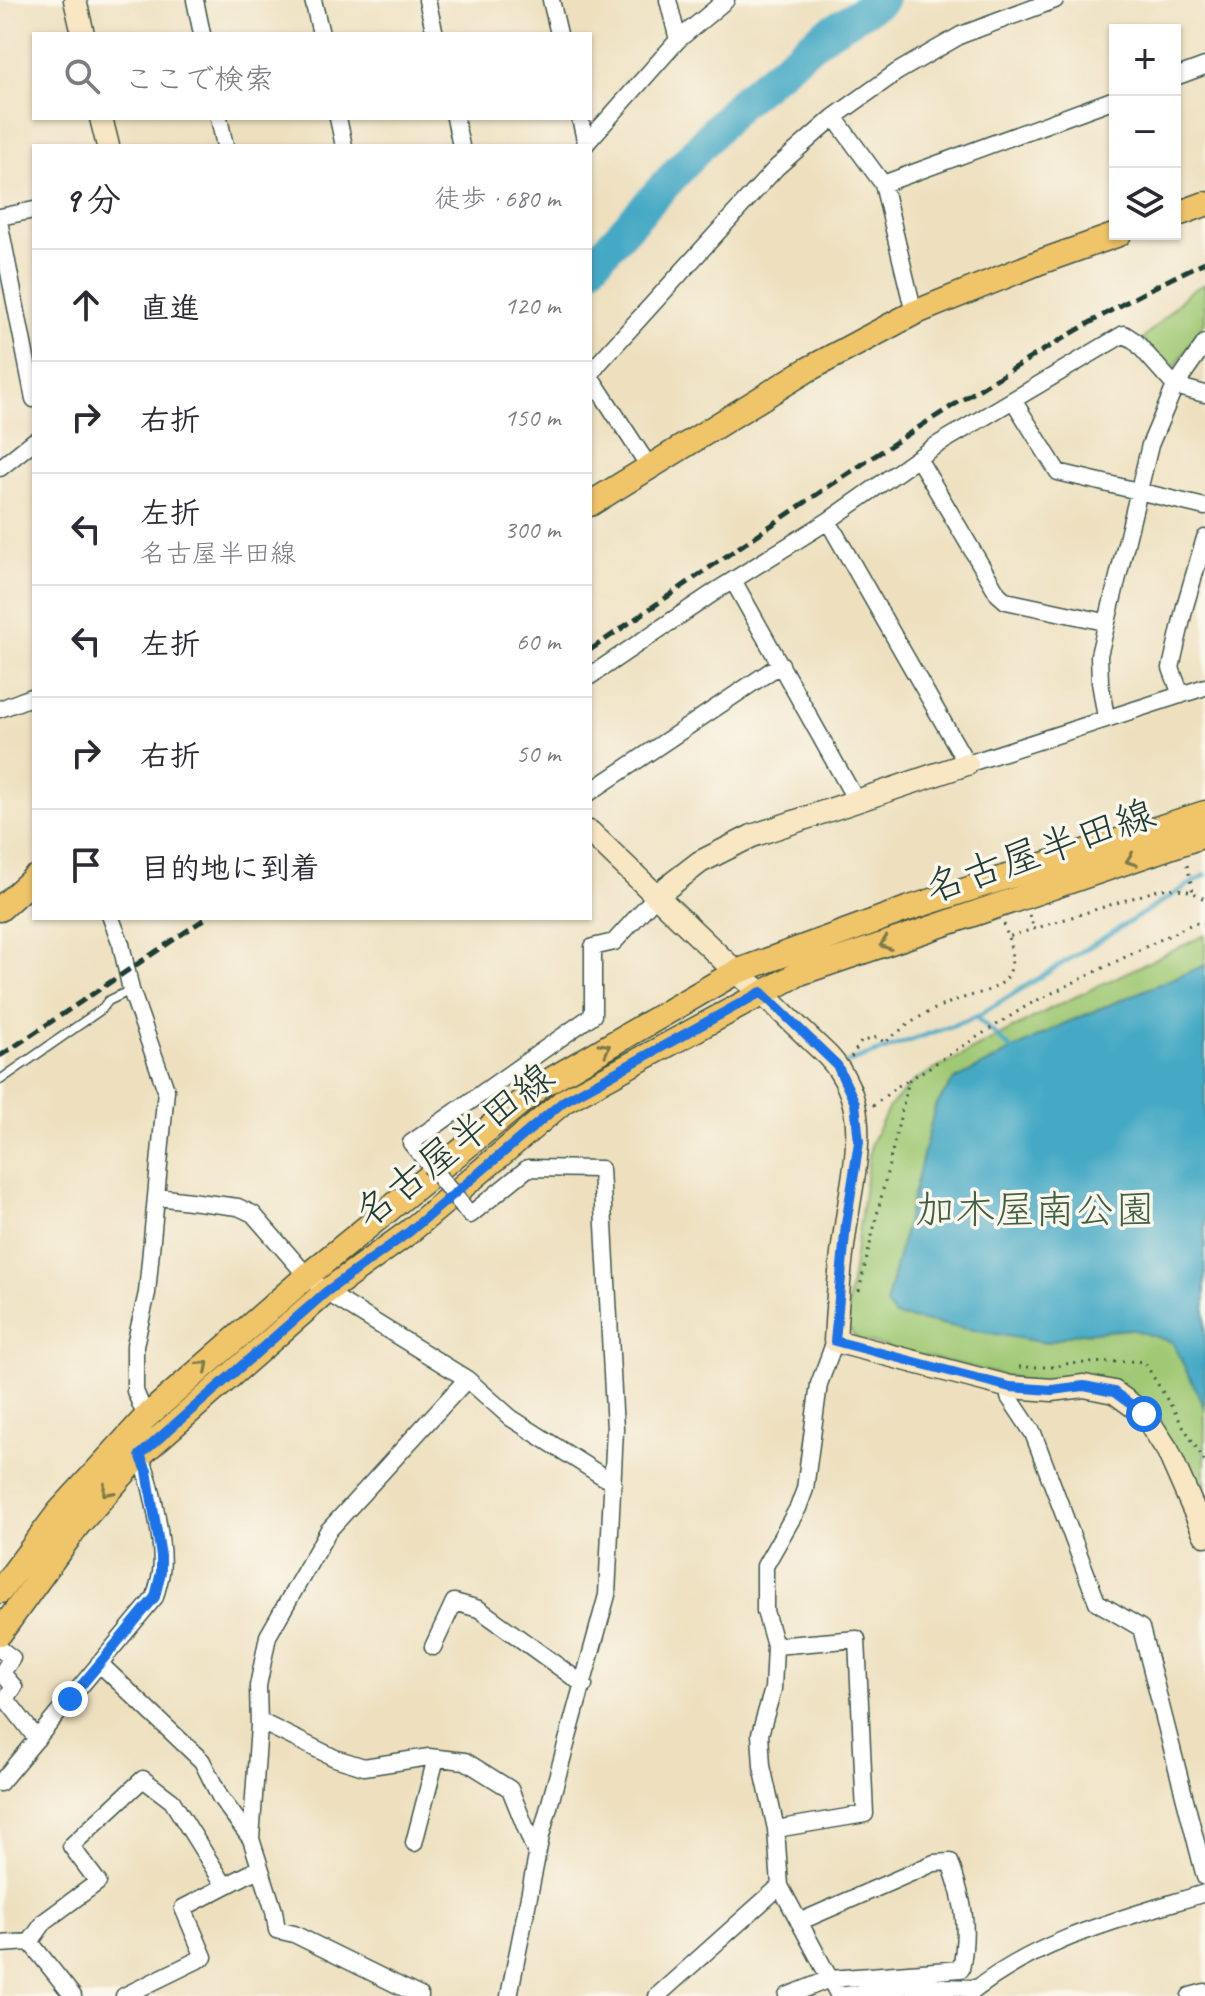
<!DOCTYPE html>
<html lang="ja">
<head>
<meta charset="utf-8">
<style>
  body { margin:0; font-family:Caveat,"Klee One",sans-serif; background:#f7f7f7; color:#2b2b33 }
  .controls { position:absolute; right:24px; top:24px; display:grid; overflow:hidden; border-radius:0px; box-shadow:0 2px 6px #0004 }
  .controls button { width:72px; height:72px; display:grid; place-items:center; padding:0; border:0; border-bottom:2px solid #e1e1e2; background:#fff; color:#2b2b33; font:40px sans-serif }
  .stop { position:absolute; width:24px; height:24px; margin:-18px; border:6px solid #1a73e8; border-radius:50%; background:#fff }
  .stop.end { background:#1a73e8; border-color:#fff; box-shadow:0 2px 8px #0008 }
  .list { margin:0; padding:0; list-style:none }
  h2 { display:flex; justify-content:space-between; align-items:center; height:104px; margin:0; padding:0 32px; font-size:34px }
  h2 small { font-size:26px; font-weight:400; color:#7c7c81 }
  .list li { display:grid; grid-template-columns:52px 1fr auto; gap:24px; align-items:center; box-sizing:border-box; height:112px; padding:0 32px; border-top:2px solid #e1e1e2 }
  .list b { display:block; font-size:30px; white-space:nowrap }
  .list p { margin:0; font-size:26px; white-space:nowrap; color:#7c7c81 }
  .list em { font-size:26px; font-style:normal; color:#7c7c81 }
  .icon { flex:none; width:44px; height:44px; fill:none; stroke:currentColor; stroke-width:2; stroke-linecap:round; stroke-linejoin:round }
  .map { position:relative; flex:none; width:1205px; height:1996px; overflow:hidden }
  .search { position:absolute; background:#fff; box-shadow:0 2px 6px #0004; left:32px; top:32px; width:560px; height:88px; display:flex; align-items:center; gap:20px; box-sizing:border-box; padding:0 28px; border-radius:0px; color:#7c7c81; font-size:30px }
  .panel { position:absolute; background:#fff; box-shadow:0 2px 6px #0004; left:32px; top:144px; width:560px; height:776px; border-radius:0px }
  .map>svg:first-child { display:block }
  .green { fill:#a0c974; stroke:#608354; stroke-width:2 }
  .water { fill:#45a9c5; stroke:#32737c; stroke-width:2 }
  .lines { fill:none; stroke-linecap:round; stroke-linejoin:round }
  .stream { stroke:#45a9c5; stroke-width:5 }
  .river { stroke:#45a9c5; stroke-width:32 }
  .lane-casing { stroke:#3e5549; stroke-width:11 }
  .street-casing { stroke:#3e5549; stroke-width:19 }
  .secondary-casing { stroke:#3e5549; stroke-width:25 }
  .primary-casing { stroke:#3e5549; stroke-width:27 }
  .path { stroke:#3e5549; stroke-width:3; stroke-dasharray:2 6; stroke-linecap:butt }
  .lane { stroke:#fff; stroke-width:8 }
  .street { stroke:#fff; stroke-width:16 }
  .secondary { stroke:#f9e7c3; stroke-width:22 }
  .primary { stroke:#f0c469; stroke-width:24 }
  .rail { stroke:#1f3d34; stroke-width:5; stroke-dasharray:12 6; stroke-linecap:butt }
  .street-bridge-casing { stroke:#3e5549; stroke-width:19; stroke-linecap:butt }
  .street-bridge { stroke:#fff; stroke-width:16 }
  .oneway { stroke:#7d7a4c }
  .route { stroke:#1a73e8; stroke-width:10 }
  .labels { text-anchor:middle; dominant-baseline:central; stroke-width:7; stroke-linejoin:round; paint-order:stroke }
  .street-label { font-size:40px; fill:#1f3d34; stroke:#fbf7ec }
  .park-label { font-size:40px; fill:#3f6044; stroke:#fbf7ec }
</style>
</head>
<body>
<div class="map">
<svg width="1205" height="1996" viewBox="0 0 1205 1996">
  <rect width="100%" height="100%" fill="#fbf7ec"/>
  <filter id="ink" filterUnits="userSpaceOnUse"><feTurbulence type="fractalNoise" baseFrequency=".0125" numOctaves="2"/><feDisplacementMap in="SourceGraphic" scale="16" xChannelSelector="R" yChannelSelector="G"/><feConvolveMatrix kernelMatrix="1 2 1 2 8 2 1 2 1" color-interpolation-filters="sRGB"/></filter>
  <filter id="wash" filterUnits="userSpaceOnUse"><feTurbulence type="fractalNoise" baseFrequency=".006" numOctaves="4" result="noise"/><feDisplacementMap in="SourceGraphic" scale="32" xChannelSelector="R" yChannelSelector="G"/><feGaussianBlur stdDeviation="1.8" result="paint"/><feColorMatrix in="noise" values="0 0 0 0 0 0 0 0 0 0 0 0 0 0 0 0 0 1.4 0 .05"/><feComposite in="paint" operator="in"/></filter>
  <g filter="url(#wash)">
    <rect width="100%" height="100%" fill="#eee0bf"/>
    <path class="green" d="M1205,284V322L1170,374L1143,339L1189,292Z
      M1205,935V1514L1152,1412L858,1340L845,1325L871,1143L889,1107L915,1080L1050,1009Z"/>
    <path class="water" d="M1205,965V1408L1172,1342L1130,1329L1072,1334L1046,1343L895,1316L886,1305L935,1107L953,1081L1063,1024Z"/>
    <g class="lines">
      <path class="stream" d="M976,1017L1017,1054
        M847,1063L976,1017L1205,875"/>
      <path class="river" d="M590,267L739,104L822,36L882,0"/>
    </g>
  </g>
  <g filter="url(#ink)">
    <g class="lines">
      <g class="lane-casing">
        <path id="lane" d="M0,1080L102,1009L108,1001L131,990"/>
      </g>
      <g class="street-casing">
        <path id="street" d="M195,0L202,34
          M313,0L321,34
          M427,0L435,34
          M551,0L559,34
          M668,0L678,40
          M1175,77L1205,66
          M834,117L883,184L914,313
          M219,118L225,146
          M338,118L344,146
          M455,118L461,146
          M580,118L586,144
          M584,146L678,40L726,0
          M883,184L1115,99
          M0,217L34,210
          M0,226L34,399
          M1013,400L1058,472L1205,507
          M919,460L998,594L1006,601L1105,622
          M0,468L34,441
          M650,468L590,376L598,364L776,168L834,117L897,72L961,35L1055,0
          M828,521L967,764L1205,687
          M734,582L857,802
          M590,676L719,589L828,521L932,448L1124,334L1135,341L1175,386L1205,394
          M1181,695L1171,668L1185,606L1205,538
          M0,709L34,696
          M1106,718L1100,682L1099,655L1150,445L1175,386L1205,343
          M590,792L781,664
          M111,918L121,944L131,990L166,1090L147,1293L135,1345V1391L146,1417
          M430,1166L411,1143L593,1015V947L614,942L656,896
          M158,1197L238,1207L253,1214L307,1276L326,1292L467,1379L511,1418L613,1483
          M463,1206L470,1215L528,1168L601,1169L615,1429L607,1595L541,1836L509,1996
          M835,1341L819,1384L805,1489L798,1508L765,1566V1611L775,1646L773,1689L760,1734L762,1766L776,1829L780,1886L839,1996
          M1010,1387L1009,1397L1033,1433L1097,1602L1141,1628L1205,1877
          M775,1646L857,1639L865,1814L776,1829
          M433,1647L454,1602L479,1609L584,1685
          M0,1649L12,1658L2,1673L14,1687L6,1699L37,1739
          M99,1663L202,1761L220,1797L251,1839L274,1911L277,1930L294,1934L420,1996
          M259,1721L335,1758L364,1767L429,1757L465,1761L510,1789L537,1856
          M0,1783L155,1597C157,1589 160,1580 161,1572C165,1547 151,1479 140,1455
          M251,1839L259,1726L258,1686L268,1636L328,1531L467,1379
          M414,1843L436,1758
          M30,1942L45,1921L98,1882L71,1846L143,1779L172,1801L225,1886
          M0,1944L30,1942L73,1996
          M124,1996L204,1957L183,1908L260,1868
          M657,1996L780,1886
          M787,1996L830,1979L961,1969C969,1927 964,1902 950,1862L934,1863L799,1922
          M840,1996L909,1986L976,1988
          M967,1996C1037,1939 1121,1919 1205,1893
          M1190,1996L1205,1992"/>
      </g>
      <g class="secondary-casing">
        <path id="secondary" d="M75,0L83,34
          M101,118L108,146
          M590,832L736,972L761,992L828,1056C874,1105 854,1165 846,1225C840,1263 837,1302 835,1341L1010,1387L1052,1390L1084,1386L1114,1392L1144,1414L1168,1451L1205,1535
          M656,896L700,862L752,836L967,764"/>
      </g>
      <g class="primary-casing">
        <path id="primary" d="M1175,215L1205,204
          M590,504L807,370L914,313L1040,262L1119,234
          M0,909L34,878
          M0,1591L59,1512L146,1417L307,1276L542,1085L736,972L907,909L1205,813
          M0,1633L77,1526L140,1455L326,1292L409,1232L564,1101L800,973L1205,835"/>
      </g>
      <path class="path" d="M1187,865L1193,892
        M1029,915L1035,930
        M1004,924L1008,937L1161,889C1178,888 1191,889 1205,900
        M851,1057L861,1042L878,1037L885,1043C904,1026 925,1012 949,1003C986,988 1024,993 1008,937
        M873,1106L896,1087L909,1080
        M859,1291L909,1080L1028,1005L1194,923L1205,924
        M1019,1367H1057L1062,1364L1137,1361L1145,1363L1205,1462"/>
      <use href="#lane" class="lane"/>
      <use href="#street" class="street"/>
      <use href="#secondary" class="secondary"/>
      <use href="#primary" class="primary"/>
      <path class="rail" d="M590,650C730,554 868,456 1014,368C1076,330 1139,293 1205,262
        M0,1056L206,918"/>
      <g class="street-bridge-casing">
        <path id="street-bridge" d="M430,1166L463,1206"/>
      </g>
      <use href="#street-bridge" class="street-bridge"/>
    </g>
    <defs><path id="oneway-chevron" d="M-2-3.5L2.5 0L-2 3.5" fill="none" stroke-width="1.6" stroke-linecap="round" stroke-linejoin="round" transform="scale(2)"/></defs>
    <g class="oneway">
      <use href="#oneway-chevron" transform="translate(1131 860) rotate(161)"/>
      <use href="#oneway-chevron" transform="translate(885 944) rotate(161)"/>
      <use href="#oneway-chevron" transform="translate(605 1048) rotate(-30)"/>
      <use href="#oneway-chevron" transform="translate(204 1366) rotate(-41)"/>
      <use href="#oneway-chevron" transform="translate(107 1491) rotate(131)"/>
    </g>
  </g>
  <g class="lines" filter="url(#ink)">
    <path class="route" d="M70,1699L155,1597L161,1572V1556L147,1471L140,1455L326,1292L409,1232L564,1101L761,992L837,1065L855,1103L859,1142L846,1224L835,1341L1010,1387L1052,1390L1084,1386L1114,1392L1144,1414"/>
  </g>
  <g class="labels">
    <g class="street-label">
      <text transform="translate(1040 851) rotate(-19)">名古屋半田線</text>
      <text transform="translate(454 1145) rotate(-38)">名古屋半田線</text>
    </g>
    <g class="park-label">
      <text x="1035" y="1210">加木屋南公園</text>
    </g>
  </g>
</svg>
<div class="controls">
<button>+</button>
<button>−</button>
<button><svg class="icon" aria-label="layers" viewBox="0 0 24 24"><path d="M12 4l9 5-9 5-9-5zM3 14l9 5 9-5"/></svg></button>
</div>
<div class="stop" style="left:1144px;top:1414px"></div>
<div class="stop end" style="left:70px;top:1699px"></div>
<div class="search"><svg class="icon" aria-label="search" viewBox="0 0 24 24"><circle cx="10" cy="10" r="6"/><path d="M15 15l6 6"/></svg>ここで検索</div>
<section class="panel">
<h2>9 分<small>徒歩 · 680 m</small></h2>
<ul class="list">
<li><svg class="icon" aria-label="ahead" viewBox="0 0 24 24"><path d="M12 20V5M6 11l6-6 6 6"/></svg><div><b>直進</b></div><em>120 m</em></li>
<li><svg class="icon" aria-label="right" viewBox="0 0 24 24"><path d="M7 20v-9h11M14 6l5 5-5 5"/></svg><div><b>右折</b></div><em>150 m</em></li>
<li><svg class="icon" aria-label="left" viewBox="0 0 24 24"><path d="M17 20v-9H6M10 6l-5 5 5 5"/></svg><div><b>左折</b><p>名古屋半田線</p></div><em>300 m</em></li>
<li><svg class="icon" aria-label="left" viewBox="0 0 24 24"><path d="M17 20v-9H6M10 6l-5 5 5 5"/></svg><div><b>左折</b></div><em>60 m</em></li>
<li><svg class="icon" aria-label="right" viewBox="0 0 24 24"><path d="M7 20v-9h11M14 6l5 5-5 5"/></svg><div><b>右折</b></div><em>50 m</em></li>
<li><svg class="icon" aria-label="arrive" viewBox="0 0 24 24"><path d="M6 21V4h12l-3 4 3 4H6"/></svg><div><b>目的地に到着</b></div></li>
</ul>
</section>
</div>
</body>
</html>
